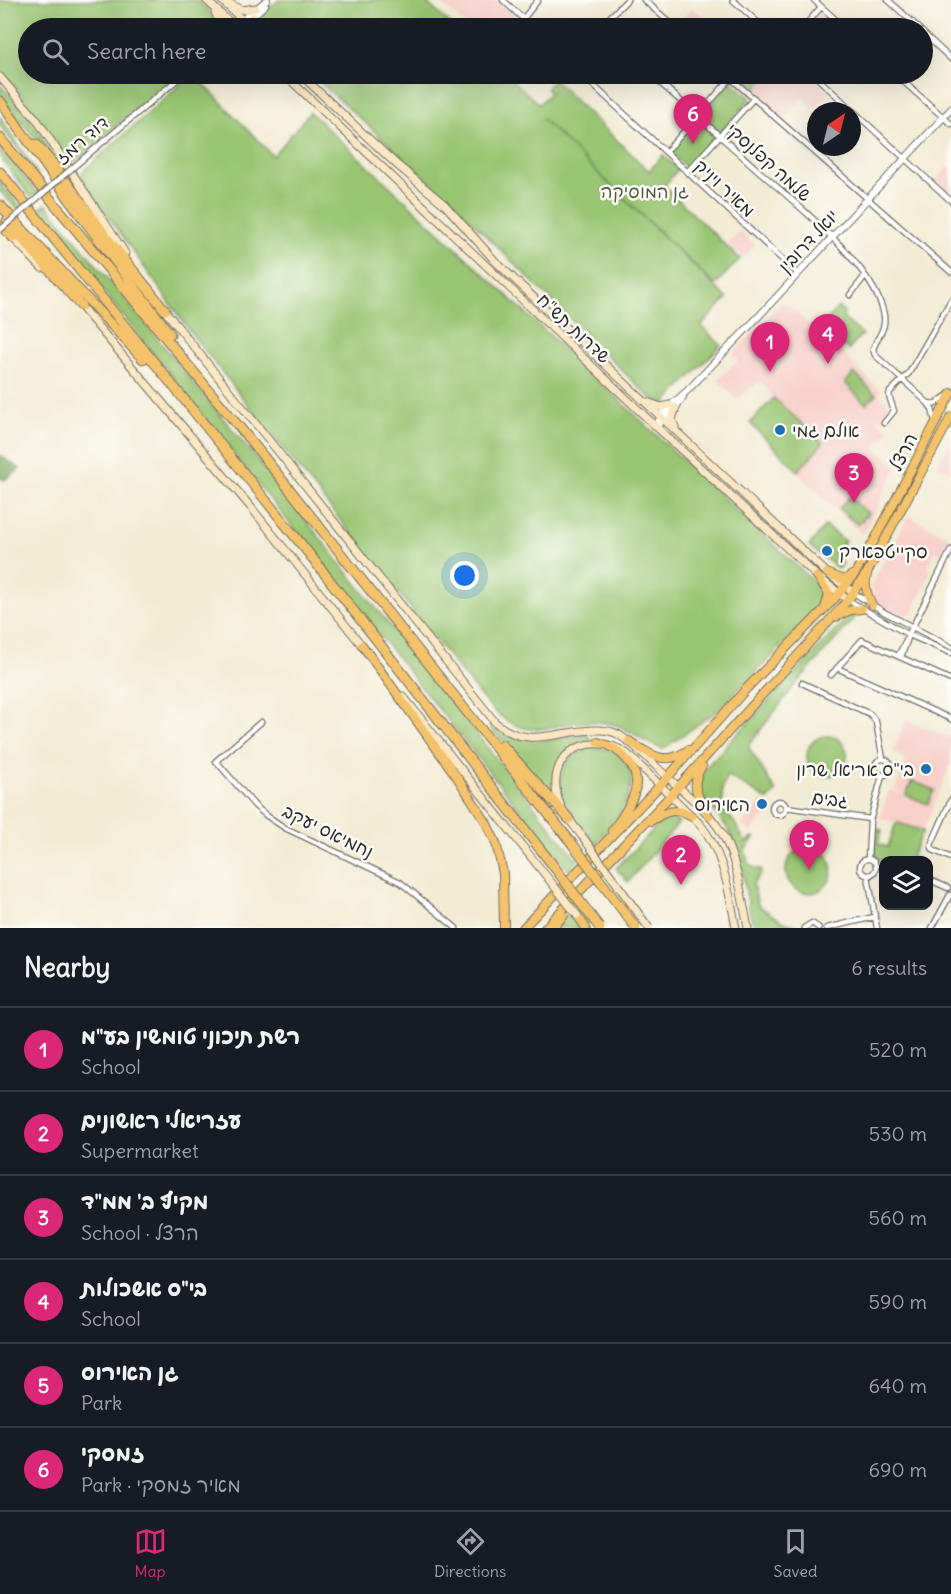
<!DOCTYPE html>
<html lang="en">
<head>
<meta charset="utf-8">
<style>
  body { margin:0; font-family:Delius,"Playpen Sans Hebrew",sans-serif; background:#242831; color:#f1f3f6 }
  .controls { position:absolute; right:18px; bottom:18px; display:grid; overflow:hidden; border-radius:12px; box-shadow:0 6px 24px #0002 }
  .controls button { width:54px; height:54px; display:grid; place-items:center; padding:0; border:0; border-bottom:2px solid #363941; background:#171b24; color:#f1f3f6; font:30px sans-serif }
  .compass { position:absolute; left:807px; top:102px; width:54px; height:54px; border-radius:50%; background:#171b24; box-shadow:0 6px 24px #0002; rotate:35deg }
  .you { position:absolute; left:465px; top:576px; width:21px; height:21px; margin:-15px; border:4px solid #fff; border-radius:50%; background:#1a73e8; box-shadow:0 0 0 9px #1a73e833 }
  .badge { display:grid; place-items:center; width:39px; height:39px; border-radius:50%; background:#db2777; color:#fff; font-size:20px; font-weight:700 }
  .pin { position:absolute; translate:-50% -50px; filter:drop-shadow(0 2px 3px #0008) }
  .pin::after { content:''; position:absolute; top:32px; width:21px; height:18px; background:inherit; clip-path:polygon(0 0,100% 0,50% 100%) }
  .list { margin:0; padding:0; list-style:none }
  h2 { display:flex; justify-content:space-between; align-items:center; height:78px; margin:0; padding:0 24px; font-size:26px }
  h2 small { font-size:20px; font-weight:400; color:#9ea1a6 }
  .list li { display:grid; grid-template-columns:39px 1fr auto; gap:18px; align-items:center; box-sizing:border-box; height:84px; padding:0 24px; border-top:2px solid #363941 }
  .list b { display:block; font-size:22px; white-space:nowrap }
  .list p { margin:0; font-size:20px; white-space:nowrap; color:#9ea1a6 }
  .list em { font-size:20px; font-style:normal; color:#9ea1a6 }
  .icon { flex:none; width:33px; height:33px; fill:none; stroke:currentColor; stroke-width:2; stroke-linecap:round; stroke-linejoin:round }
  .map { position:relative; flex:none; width:951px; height:928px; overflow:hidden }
  .search { position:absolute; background:#171b24; box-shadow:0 6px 24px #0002; left:18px; right:18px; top:18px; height:66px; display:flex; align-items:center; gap:15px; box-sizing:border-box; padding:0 21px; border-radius:33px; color:#9ea1a6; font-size:22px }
  .sheet { height:582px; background:#171b24 }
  nav { display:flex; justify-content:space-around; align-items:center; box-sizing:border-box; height:84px; border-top:2px solid #363941; background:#171b24; font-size:16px; color:#9ea1a6 }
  nav a { display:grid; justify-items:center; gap:3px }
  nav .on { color:#db2777 }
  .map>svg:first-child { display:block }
  .built { fill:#f7d0ca }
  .green { fill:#99c572; stroke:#62784e; stroke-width:1.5 }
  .forest { fill:#7aaa64; stroke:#526a48; stroke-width:1.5 }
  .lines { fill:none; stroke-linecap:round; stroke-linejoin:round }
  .minor-casing { stroke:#716f66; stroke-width:7 }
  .tertiary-casing { stroke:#716f66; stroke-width:8 }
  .secondary-casing { stroke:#716f66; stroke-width:9 }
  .primary-casing { stroke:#716f66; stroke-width:10 }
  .trunk-casing { stroke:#716f66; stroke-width:10 }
  .motorway-casing { stroke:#716f66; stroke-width:11 }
  .minor { stroke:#fff; stroke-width:4.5 }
  .tertiary { stroke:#fff; stroke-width:6 }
  .secondary { stroke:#fbe7c3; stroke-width:7 }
  .primary { stroke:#f4c26a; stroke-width:8 }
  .trunk { stroke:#f4c26a; stroke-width:8 }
  .motorway { stroke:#f4c26a; stroke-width:9 }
  .minor-bridge-casing { stroke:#716f66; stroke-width:7; stroke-linecap:butt }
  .secondary-bridge-casing { stroke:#716f66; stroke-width:9; stroke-linecap:butt }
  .motorway-bridge-casing { stroke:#716f66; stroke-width:11; stroke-linecap:butt }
  .minor-bridge { stroke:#fff; stroke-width:4.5 }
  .secondary-bridge { stroke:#fbe7c3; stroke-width:7 }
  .motorway-bridge { stroke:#f4c26a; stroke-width:9 }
  .poi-dot { fill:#1f6fb2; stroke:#fdfcf7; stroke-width:2 }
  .labels { text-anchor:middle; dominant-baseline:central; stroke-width:5; stroke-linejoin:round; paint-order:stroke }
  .street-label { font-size:18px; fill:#2b2b2b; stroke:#fdfcf7 }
  .park-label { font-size:18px; fill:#4c5940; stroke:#fdfcf7 }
  .poi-label { font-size:18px; fill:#2b2b2b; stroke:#fdfcf7; text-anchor:start }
</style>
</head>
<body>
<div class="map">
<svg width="951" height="928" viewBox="0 0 951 928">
  <rect width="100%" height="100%" fill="#fdfcf7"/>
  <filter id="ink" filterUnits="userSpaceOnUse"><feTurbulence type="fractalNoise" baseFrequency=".0167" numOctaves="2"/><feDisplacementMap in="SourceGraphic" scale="12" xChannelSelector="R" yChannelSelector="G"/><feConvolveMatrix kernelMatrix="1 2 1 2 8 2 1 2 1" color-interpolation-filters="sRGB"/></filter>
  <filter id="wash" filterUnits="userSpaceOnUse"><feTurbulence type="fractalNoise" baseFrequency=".008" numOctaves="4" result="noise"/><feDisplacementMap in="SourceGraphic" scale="24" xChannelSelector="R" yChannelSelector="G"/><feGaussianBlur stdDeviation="1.35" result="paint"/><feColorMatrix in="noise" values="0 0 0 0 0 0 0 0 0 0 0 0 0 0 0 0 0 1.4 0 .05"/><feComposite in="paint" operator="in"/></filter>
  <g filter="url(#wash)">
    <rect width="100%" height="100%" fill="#f3ecd5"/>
    <path class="built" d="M444,0H497L528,28H469L441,3Z
      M692,8L704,18L695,28H688L680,21Z
      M820,11L834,23L829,28H806Z
      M740,74H809L830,92L815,109L802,98L784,120L736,79Z
      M949,166L951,167V193L936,180Z
      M740,231L755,245L744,258L729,244Z
      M783,301L849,360L881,391L878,394L890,405L892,410L886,418L883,419L879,417L877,420L889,430L875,448L897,467L863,535L797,472L822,443L769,394L770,392L759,381L737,400L717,380L739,360L733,354Z
      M951,439V473L937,466Z
      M909,516L949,537L940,554L935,551L927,568L932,570L912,614L901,615L875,601L870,587Z
      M906,720L951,738V763L923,831L880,818L889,790L903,794L895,790L905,763L902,758L893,752Z
      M762,802L766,805L767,812L751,833L742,825Z"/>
    <path class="green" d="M0,0H197L208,10L218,28H28V74H177L71,165L23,96L0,69Z
      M279,0H431L428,4L455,28H262L263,13Z
      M192,74H194L273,156L310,112L811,579L825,595L815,613L716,712L663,749C642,743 628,726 606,723C553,715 533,753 486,703L194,337L79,175Z
      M311,74H505L539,104L550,93L546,89L554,80L649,171L663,155L678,169L664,186L740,259L715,285L541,118L727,298L701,326L721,345L664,404L649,397L449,199Z
      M745,74H769L755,89L742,77Z
      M731,81L751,98L721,132L701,114Z
      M0,85L25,112L75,186L0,96Z
      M0,117L4,123L39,176L0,126Z
      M698,119L717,136L687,168L668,151Z
      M0,148L38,193L31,197L0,157Z
      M0,181L22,209L19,211L0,191Z
      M46,204L256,458L578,861L569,871L38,210Z
      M838,307L844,312L843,318L863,335L859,337L849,350L822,327Z
      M854,373L876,395L866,404L845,383Z
      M774,398L823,443L798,471L750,423Z
      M849,497L868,513L858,525L839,509Z
      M825,526L845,541L834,557L842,563L838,569L809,546Z
      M861,611L795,685L748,746L776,792L768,800L727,775L722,789L723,809L734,822L745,842L755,837L745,850L748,863L756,869H761V873L753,884L758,905L782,921L799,927L756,928L751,918C745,890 742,858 729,831C723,820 701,798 699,789C697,780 701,773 706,767L848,617Z
      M492,724C524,749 549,740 586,733L591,740C564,748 553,764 553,790L550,793L489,727Z
      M807 756a20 20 0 1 1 40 0a20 20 0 1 1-40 0Z
      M593,747C605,748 614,750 622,759C648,787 613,821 596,844C580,824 549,796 564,768C570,755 580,751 593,747Z
      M912,781L934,790L928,804L906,795Z
      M668,815L679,823L628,882L616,868Z
      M898,823L923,831L911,857L920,860L884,861L883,862L875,855V828L882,830L878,844L888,847L895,825Z
      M786 870a23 23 0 1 1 46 0a23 23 0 1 1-46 0Z
      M569,913L581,928H557Z"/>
    <path class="forest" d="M0,455L20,469L4,480L0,477Z"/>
  </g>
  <g filter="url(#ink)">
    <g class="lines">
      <g class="minor-casing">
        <path id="minor" d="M503,0L533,28
          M644,0L676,28
          M733,0L764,28
          M814,0L845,28
          M888,0L919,28
          M523,19L538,0
          M599,28L627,0
          M803,28L821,7
          M922,32L951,59
          M581,74L798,274
          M650,74C687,106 723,139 760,172C796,204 871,263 883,311C888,328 878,335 873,349L875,355L928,403L932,409L935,421
          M726,74L951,272
          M813,74L951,201
          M895,74L951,124
          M91,152L184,74
          M666,152L731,78
          M687,172L754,98
          M850,295L865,276
          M928,403L935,404L948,395
          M884,423L894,411L889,396L890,392L909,373L951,300
          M854,593L884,612L951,647
          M848,600L909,635L951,653
          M898,656L951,550
          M901,657L909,635
          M837,668L951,719
          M831,675L862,640L951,680
          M802,683L870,714L876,722L883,759
          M261,722L216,761L255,806L267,816L285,828L400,882L456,928
          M875 767a8 8 0 1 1 16 0a8 8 0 1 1-16 0Z
          M951,800L931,845L933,850L951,858
          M772 808a7 7 0 1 1 14 0a7 7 0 1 1-14 0Z
          M786,807L870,819
          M860 867a8 8 0 1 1 16 0a8 8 0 1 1-16 0Z
          M868,859L870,821L882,776
          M868,876L877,928
          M928,879L948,888
          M804,928L812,923L819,928
          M827,928L874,917
          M932,928L950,895"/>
      </g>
      <g class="tertiary-casing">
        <path id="tertiary" d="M234,26L267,0
          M239,28L265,5
          M660,423L676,407L683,397
          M656,426L663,412L687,391L759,316L951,109"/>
      </g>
      <g class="secondary-casing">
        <path id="secondary" d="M206,0L236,28
          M221,0L251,28
          M230,4L243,10L255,8
          M215,12L221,28
          M253,17L255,28
          M284,74L648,419L817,576L848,600
          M300,74L396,164L445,205L496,262L827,573L854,593
          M0,77L37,120L125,253
          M10,235L42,268
          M78,303L254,511L364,648
          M162,307L495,722C529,752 561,728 600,730C609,730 618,733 625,739C639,748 650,761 663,773C684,793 712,812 725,839C738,866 742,899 748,928
          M647,402L661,407L670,405
          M675,427L672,419L676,407
          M403,696L547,877
          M582,836C571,822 557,807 556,788C552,744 602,731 631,757L700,824C724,853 729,893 736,928"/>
      </g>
      <g class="primary-casing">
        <path id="primary" d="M827,573L844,580L852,575
          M867,575C864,586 867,595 872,605
          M817,576L829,594L825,608
          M836,617L851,610L862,609
          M362,645L457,777L486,822L496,843L503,873L504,928
          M629,741C651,755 665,767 688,750
          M598,742C621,748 643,769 634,794C629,808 620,820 612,831
          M702,766C689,786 698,797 709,816
          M651,821C666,811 676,807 692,816
          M577,915L586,928
          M523,928L668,777L747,688L839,594L856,572L874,541L951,393
          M545,928L671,795L848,600L868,571L951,417
          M553,928L564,915"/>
      </g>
      <g class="trunk-casing">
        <path id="trunk" d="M0,226L13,238"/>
      </g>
      <g class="motorway-casing">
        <path id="motorway" d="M0,101L82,217L170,334
          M0,138L255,446L574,846
          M36,144L56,168L108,239L165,310
          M0,172L306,550L555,868
          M0,205L143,359
          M7,221L81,306
          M502,745L569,819"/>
      </g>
      <use href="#minor" class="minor"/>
      <use href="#tertiary" class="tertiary"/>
      <use href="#secondary" class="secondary"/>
      <use href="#primary" class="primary"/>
      <use href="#trunk" class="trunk"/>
      <use href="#motorway" class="motorway"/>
      <g class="minor-bridge-casing">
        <path id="minor-bridge" d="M0,230L91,152"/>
      </g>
      <g class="secondary-bridge-casing">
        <path id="secondary-bridge" d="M582,836L649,928
          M547,877L577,915"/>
      </g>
      <g class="motorway-bridge-casing">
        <path id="motorway-bridge" d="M574,846L636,928
          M555,868L600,928"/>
      </g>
      <use href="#minor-bridge" class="minor-bridge"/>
      <use href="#secondary-bridge" class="secondary-bridge"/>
      <use href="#motorway-bridge" class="motorway-bridge"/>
    </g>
  </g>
  <g class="poi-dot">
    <circle cx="780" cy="430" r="6"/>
    <circle cx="827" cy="551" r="6"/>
    <circle cx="926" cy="769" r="6"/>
    <circle cx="762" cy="804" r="6"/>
  </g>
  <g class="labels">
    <g class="street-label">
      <text transform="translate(82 140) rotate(-41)">דוד רמז</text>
      <text transform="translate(769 162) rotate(42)">שלמה קפלנסקי</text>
      <text transform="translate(725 188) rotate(43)">מאיר ויניק</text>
      <text transform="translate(808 241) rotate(-47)">יואל דרובין</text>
      <text transform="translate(574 328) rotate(43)">שדרות תש"ח</text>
      <text transform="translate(903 452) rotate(-63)">הרצל</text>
      <text transform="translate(830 799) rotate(8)">גבים</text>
      <text transform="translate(328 831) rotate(26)">נחמיאס יעקב</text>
    </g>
    <g class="park-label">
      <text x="645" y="191">גן המוסיקה</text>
    </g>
    <g class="poi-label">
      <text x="792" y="430">אולם גמי</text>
      <text x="839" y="551">סקייטפארק</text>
      <text x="914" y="769" text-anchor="end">בי"ס אריאל שרון</text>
      <text x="750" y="804" text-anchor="end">האירוס</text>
    </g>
  </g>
</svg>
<div class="controls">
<button><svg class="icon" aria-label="layers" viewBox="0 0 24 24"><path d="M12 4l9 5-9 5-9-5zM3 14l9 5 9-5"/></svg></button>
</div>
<svg class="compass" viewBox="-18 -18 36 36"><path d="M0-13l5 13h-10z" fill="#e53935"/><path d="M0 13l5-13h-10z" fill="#9ea1a6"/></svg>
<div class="you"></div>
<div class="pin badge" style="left:770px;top:372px">1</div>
<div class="pin badge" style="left:681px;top:885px">2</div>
<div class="pin badge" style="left:854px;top:503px">3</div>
<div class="pin badge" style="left:828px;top:364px">4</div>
<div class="pin badge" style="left:809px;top:870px">5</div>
<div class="pin badge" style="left:693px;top:144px">6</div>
<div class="search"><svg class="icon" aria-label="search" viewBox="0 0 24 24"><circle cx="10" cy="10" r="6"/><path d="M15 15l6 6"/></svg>Search here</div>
</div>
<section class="sheet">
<h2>Nearby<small>6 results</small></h2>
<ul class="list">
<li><span class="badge">1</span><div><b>רשת תיכוני טומשין בע&quot;מ</b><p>School</p></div><em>520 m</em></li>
<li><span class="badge">2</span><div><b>עזריאלי ראשונים</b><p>Supermarket</p></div><em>530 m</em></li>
<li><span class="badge">3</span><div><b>מקיף ב' ממ&quot;ד</b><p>School · הרצל</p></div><em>560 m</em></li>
<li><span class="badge">4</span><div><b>בי&quot;ס אשכולות</b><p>School</p></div><em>590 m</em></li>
<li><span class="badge">5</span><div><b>גן האירוס</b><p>Park</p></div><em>640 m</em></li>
<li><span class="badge">6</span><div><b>זמסקי</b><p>Park · מאיר זמסקי</p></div><em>690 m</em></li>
</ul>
</section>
<nav>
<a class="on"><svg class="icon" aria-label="map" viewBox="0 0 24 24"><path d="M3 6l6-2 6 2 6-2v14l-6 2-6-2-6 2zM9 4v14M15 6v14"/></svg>Map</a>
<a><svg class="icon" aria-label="directions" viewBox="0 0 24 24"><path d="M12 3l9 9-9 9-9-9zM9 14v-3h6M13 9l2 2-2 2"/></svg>Directions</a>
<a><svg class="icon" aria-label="saved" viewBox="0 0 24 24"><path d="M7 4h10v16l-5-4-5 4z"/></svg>Saved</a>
</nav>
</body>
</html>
